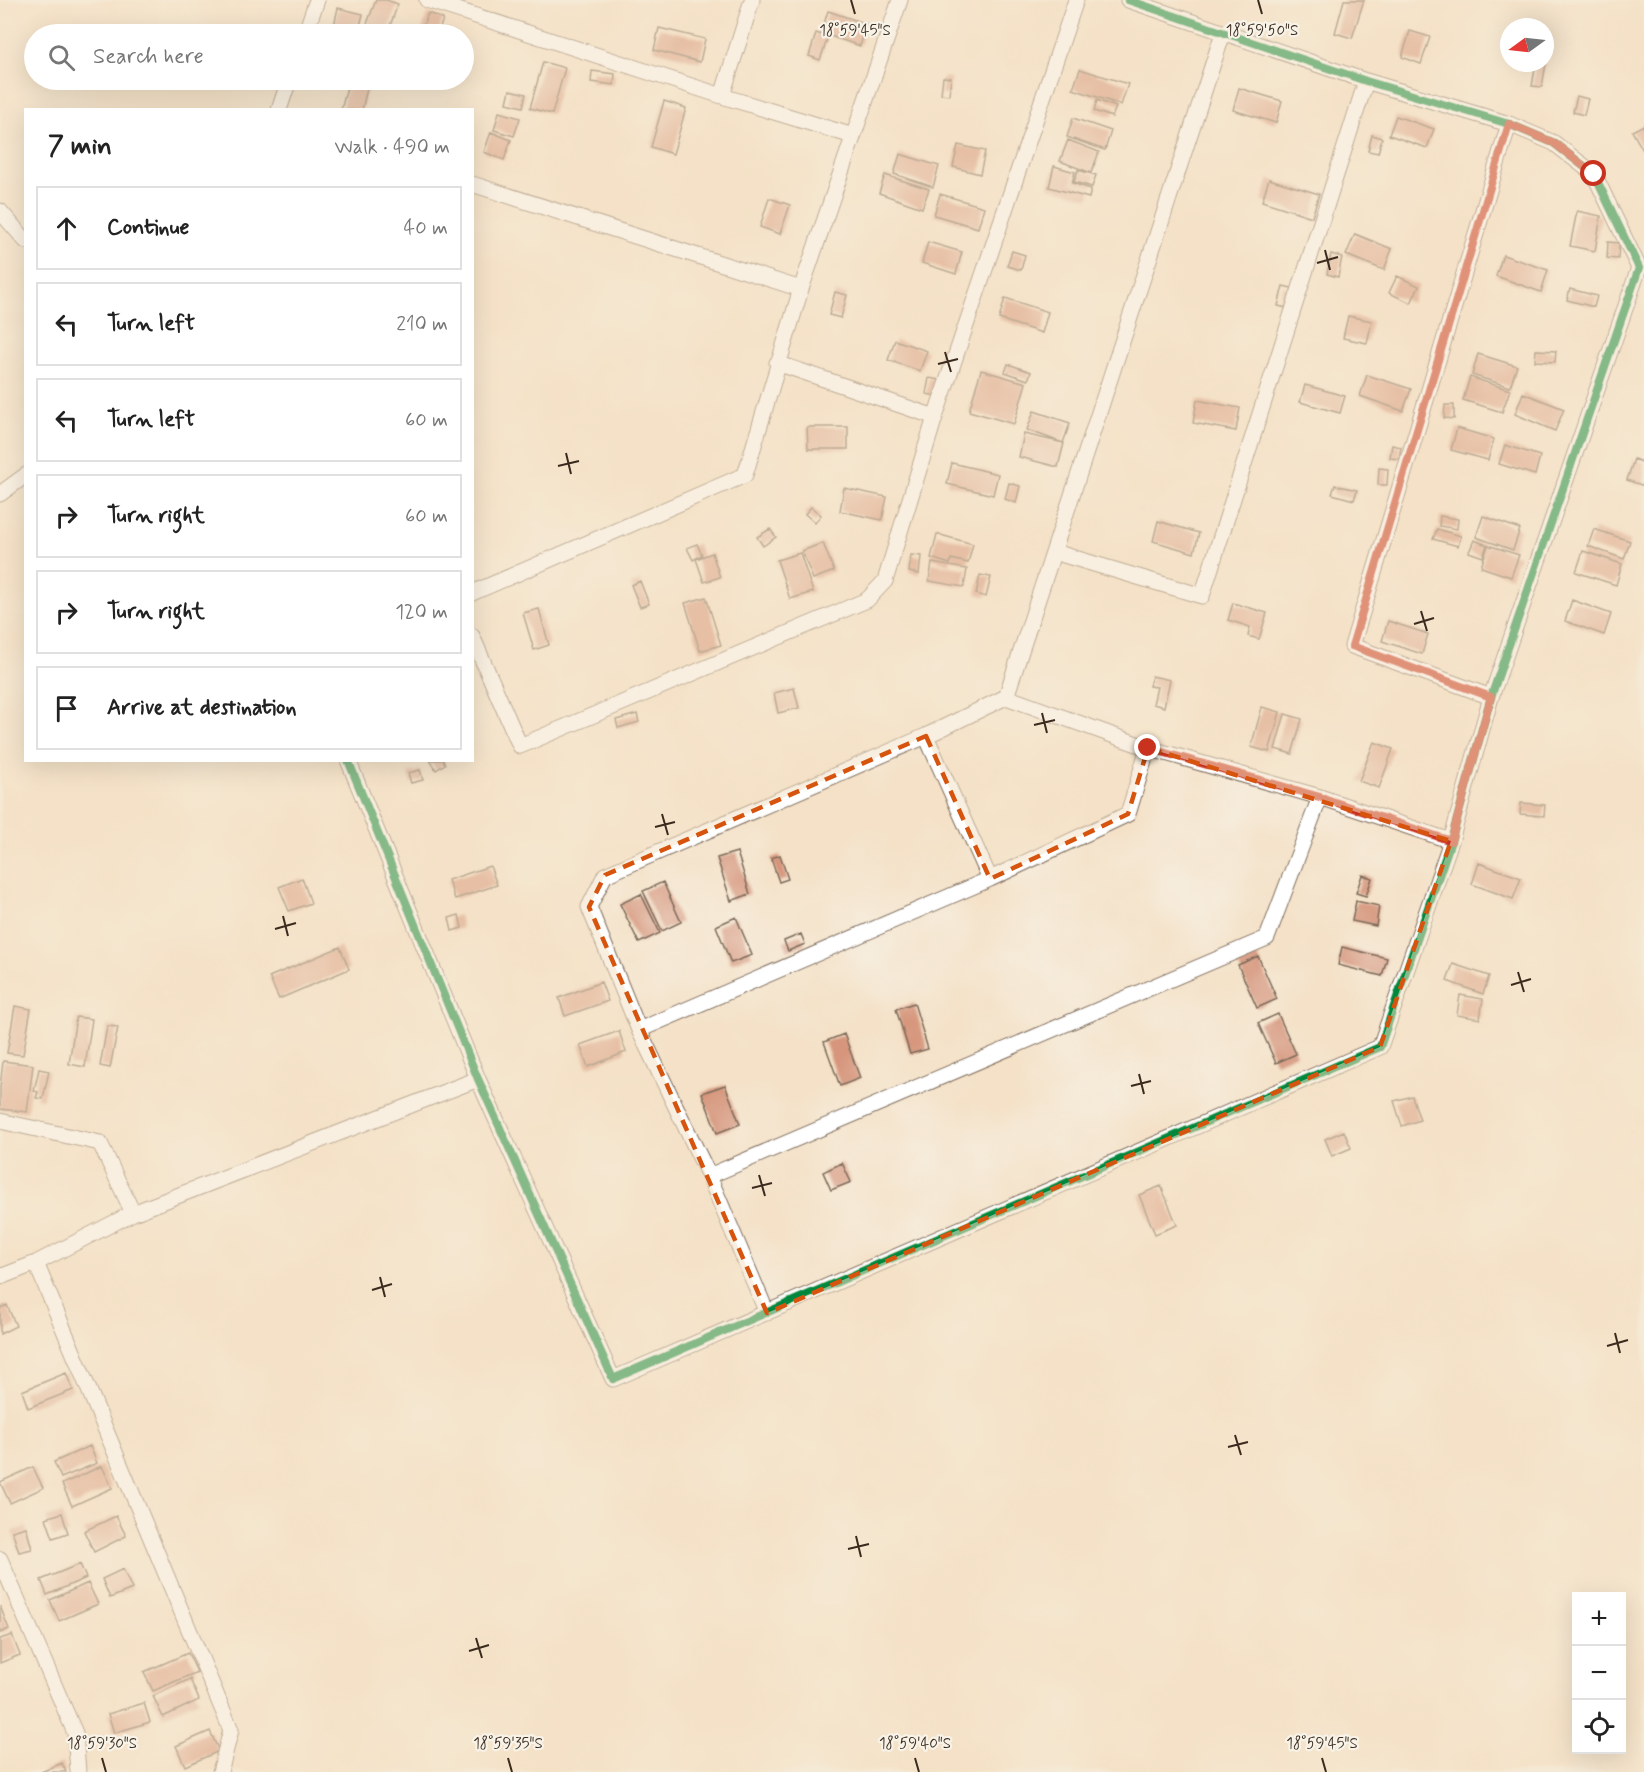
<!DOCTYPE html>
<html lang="en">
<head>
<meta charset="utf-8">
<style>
  body { margin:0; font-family:Mynerve,sans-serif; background:#f2f2f2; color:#222 }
  .controls { position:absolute; right:18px; bottom:18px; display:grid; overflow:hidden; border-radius:0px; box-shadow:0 6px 24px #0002 }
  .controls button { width:54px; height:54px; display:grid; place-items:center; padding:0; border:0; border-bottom:2px solid #e0e0e0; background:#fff; color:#222; font:30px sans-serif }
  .compass { position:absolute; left:1500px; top:18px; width:54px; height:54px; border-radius:50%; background:#fff; box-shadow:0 6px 24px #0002; rotate:255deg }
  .stop { position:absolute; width:18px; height:18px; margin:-14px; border:4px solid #c8321e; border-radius:50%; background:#fff }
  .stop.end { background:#c8321e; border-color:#fff; box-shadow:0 2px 6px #0008 }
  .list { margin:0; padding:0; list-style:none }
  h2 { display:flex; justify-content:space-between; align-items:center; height:78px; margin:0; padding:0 24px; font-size:26px }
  h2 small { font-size:20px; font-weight:400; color:#767676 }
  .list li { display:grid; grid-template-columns:39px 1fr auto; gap:18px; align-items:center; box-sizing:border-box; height:84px; margin:0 12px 12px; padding:0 12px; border:2px solid #e0e0e0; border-radius:0px }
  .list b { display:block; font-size:22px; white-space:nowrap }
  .list em { font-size:20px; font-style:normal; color:#767676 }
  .icon { flex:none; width:33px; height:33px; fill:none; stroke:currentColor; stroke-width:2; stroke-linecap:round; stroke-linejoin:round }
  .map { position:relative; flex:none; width:1644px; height:1772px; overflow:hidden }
  .search { position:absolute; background:#fff; box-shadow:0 6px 24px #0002; left:24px; top:24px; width:450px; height:66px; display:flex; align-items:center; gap:15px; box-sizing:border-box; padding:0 21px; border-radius:33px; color:#767676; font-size:22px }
  .panel { position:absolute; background:#fff; box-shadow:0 6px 24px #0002; left:24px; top:108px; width:450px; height:654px; border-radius:0px }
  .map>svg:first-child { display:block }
  .building { fill:#d6957c }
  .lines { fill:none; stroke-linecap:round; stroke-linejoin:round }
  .minor-casing { stroke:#7c6a59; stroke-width:17 }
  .minor { stroke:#fff; stroke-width:15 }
  .cycleway-casing { stroke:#f7f3e8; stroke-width:11 }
  .cycleway { stroke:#00873e; stroke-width:8 }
  .route { stroke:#c8321e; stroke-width:8 }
  .marked { fill:none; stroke:#d7540e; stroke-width:4.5; stroke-dasharray:12 8; stroke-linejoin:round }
  .ticks { fill:none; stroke:#3b2a1e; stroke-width:2 }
  .ticks-label { font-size:15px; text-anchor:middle; fill:#3b2a1e; stroke:#f7f3e8; stroke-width:4.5; stroke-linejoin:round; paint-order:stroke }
</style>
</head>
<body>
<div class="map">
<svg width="1644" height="1772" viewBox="0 0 1644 1772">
  <rect width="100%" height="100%" fill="#f7f3e8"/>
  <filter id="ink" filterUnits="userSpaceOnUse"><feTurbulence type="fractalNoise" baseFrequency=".0167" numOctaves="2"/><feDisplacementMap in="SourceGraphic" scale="12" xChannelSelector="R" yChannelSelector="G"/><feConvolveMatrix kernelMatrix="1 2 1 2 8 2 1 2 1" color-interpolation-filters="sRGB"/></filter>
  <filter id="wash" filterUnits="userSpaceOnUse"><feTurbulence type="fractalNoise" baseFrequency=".008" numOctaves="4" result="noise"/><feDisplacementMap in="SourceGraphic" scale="24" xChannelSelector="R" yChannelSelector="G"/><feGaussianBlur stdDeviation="1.35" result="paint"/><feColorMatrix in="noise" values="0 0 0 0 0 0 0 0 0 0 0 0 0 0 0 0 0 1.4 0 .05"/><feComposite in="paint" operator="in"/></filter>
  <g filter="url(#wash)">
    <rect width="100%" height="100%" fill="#f4e1c7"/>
    <g id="blocks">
      <path class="building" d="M376,0H386L398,4L387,34H363Z
        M1344,0H1364L1352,38L1335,33Z
        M338,8L363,14L358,34H332Z
        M828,11L867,24L860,46L821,33Z
        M428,13L443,19L438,34L422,30Z
        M659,28L705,39L700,62L654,50Z
        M1410,31L1430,37L1421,64L1402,57Z
        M816,33L828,37L820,60L809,56Z
        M543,62L565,68L552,114L530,108Z
        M1536,63H1546L1542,87L1532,86Z
        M1080,69L1128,84L1121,105L1073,89Z
        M592,71L615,74L614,85L591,82Z
        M943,77L951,78L949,95L941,94Z
        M349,80H369L362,110H341Z
        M1239,88L1282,101L1276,123L1233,110Z
        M510,90L526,94L523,107L507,103Z
        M1577,96L1588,99L1584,115L1573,112Z
        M1097,100L1116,107L1112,117L1094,111Z
        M664,101L686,108L673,154L651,147Z
        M499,112L520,118L514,136L494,130Z
        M1396,116L1434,129L1427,148L1389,135Z
        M1073,118L1111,131L1105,150L1067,137Z
        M1644,125V152L1632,131Z
        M491,132L511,140L504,160L484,152Z
        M1372,135L1382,138L1378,153L1368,151Z
        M1068,140L1099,152L1091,173L1060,161Z
        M958,145L985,151L980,174L953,167Z
        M900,154L939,166L933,187L894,174Z
        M1054,166L1075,172L1072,183L1091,189L1089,198L1049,187Z
        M1078,170L1096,175L1092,187L1074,182Z
        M885,175L929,189L922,208L879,193Z
        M1269,179L1319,194L1312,217L1262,201Z
        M940,194L984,207L978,228L934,215Z
        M769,198L790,205L780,234L760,227Z
        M1577,211L1601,216L1595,251L1570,246Z
        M1355,234L1392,249L1384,270L1346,255Z
        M928,242L962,252L956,274L922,263Z
        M1608,242L1619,243L1618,259L1607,258Z
        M1012,251L1025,255L1021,270L1007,266Z
        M1331,254L1342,257L1338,277L1327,274Z
        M1503,255L1548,270L1541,292L1496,276Z
        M1397,276L1419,286L1411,303L1389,293Z
        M1283,286L1292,288L1287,308L1278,306Z
        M1570,289L1597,296L1594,307L1567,300Z
        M835,292L847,295L841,318L829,315Z
        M1005,298L1048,312L1042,333L999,319Z
        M1348,316L1372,321L1367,343L1343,338Z
        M895,340L927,351L920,371L888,360Z
        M1536,350L1556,351L1555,362L1535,361Z
        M1478,354L1517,366L1510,387L1472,375Z
        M1008,364L1031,372L1028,380L1005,372Z
        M981,370L1026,383L1014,424L969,411Z
        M1367,375L1411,389L1403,411L1360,396Z
        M1470,377L1510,390L1502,412L1463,400Z
        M929,378L940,380L937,396L926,394Z
        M1305,385L1345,396L1340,413L1300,402Z
        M1523,393L1564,409L1555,431L1515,414Z
        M1197,400L1240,408L1236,431L1193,423Z
        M1445,405H1454V419L1444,418Z
        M1034,411L1070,423L1063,443L1027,430Z
        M807,427H848V449H808Z
        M1457,428L1494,439L1488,460L1451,450Z
        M1024,434L1064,443L1058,467L1019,457Z
        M1392,445L1401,447L1399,459L1390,458Z
        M1505,445L1540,456L1535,475L1499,464Z
        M1634,459L1644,463V486L1627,480Z
        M952,463L998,474L993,495L947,484Z
        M1379,468L1388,469L1387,485H1378Z
        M1009,483L1020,486L1016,503L1005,499Z
        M1335,485L1357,490L1354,500L1332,494Z
        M844,488L887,497L882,520L840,511Z
        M811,507L821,515L815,523L805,514Z
        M1440,516L1458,519L1457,529L1439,526Z
        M1483,516L1520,529L1513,550L1476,537Z
        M1158,521L1199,533L1194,553L1153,541Z
        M770,529L776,537L763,546L757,537Z
        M1437,529L1461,536L1458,546L1433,539Z
        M1594,529L1630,541L1624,559L1588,546Z
        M937,534L973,544L968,563L951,559L950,564L931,558Z
        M1474,540L1487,545L1483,557L1469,552Z
        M823,543L834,571L813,579L802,551Z
        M697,544L702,555L693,560L687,548Z
        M1488,545L1519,555L1511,577L1481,567Z
        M1583,551L1622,564L1616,585L1576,572Z
        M712,553L720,577L704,582L696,559Z
        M800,553L813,592L790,599L777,560Z
        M911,555L921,556L919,574L909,572Z
        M932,563L967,569L964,587L929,581Z
        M980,575L991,577L986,597L976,594Z
        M640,581L649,604L640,607L631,585Z
        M706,597L721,645L700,651L685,603Z
        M1572,600L1611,614L1604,635L1565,621Z
        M1233,603L1267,613L1259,639L1248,636L1250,627L1228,620Z
        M539,609L549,645L534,650L523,613Z
        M1388,621L1428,634L1422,654L1382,641Z
        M1152,676L1170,680L1164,707L1153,704L1157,687L1149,686Z
        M794,688L799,708L778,713L774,693Z
        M1262,707L1280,712L1269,752L1251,747Z
        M637,714L639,722L618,728L616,720Z
        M1285,714L1302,719L1292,754L1275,749Z
        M1374,742L1393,749L1379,788L1359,781Z
        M430,760H443L445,764L436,770Z
        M420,770L423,780L411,783L408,773Z
        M1521,803L1545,805L1544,816L1520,814Z
        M737,852L750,894L731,901L717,858Z
        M780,855L788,879L779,882L771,858Z
        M1479,863L1521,878L1513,899L1472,884Z
        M490,866L497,885L455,899L448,880Z
        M1362,875L1372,878L1366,896L1356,893Z
        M302,878L311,903L289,911L279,887Z
        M663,882L681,922L662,931L643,891Z
        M641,894L660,933L639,943L620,904Z
        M1356,901L1379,906L1376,926L1352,921Z
        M459,915L462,928L452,931L449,918Z
        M736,917L752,955L731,963L716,926Z
        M801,934L805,944L788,951L784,941Z
        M340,947L349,969L279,999L269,977Z
        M1342,947L1387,958L1382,976L1338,965Z
        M1258,956L1277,999L1257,1008L1238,965Z
        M1453,964L1489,976L1483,994L1447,981Z
        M601,982L608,1001L565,1016L559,998Z
        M1460,995L1483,999L1480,1019L1457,1015Z
        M914,1003L928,1049L910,1054L896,1009Z
        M15,1006L31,1009L23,1055L7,1053Z
        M1278,1014L1296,1054L1276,1063L1258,1023Z
        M76,1017L92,1019L85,1067L69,1064Z
        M107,1026L118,1027L110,1068L100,1066Z
        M619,1031L626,1052L588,1067L580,1045Z
        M844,1034L860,1078L840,1086L824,1042Z
        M3,1061L33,1065L27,1112L0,1109V1087Z
        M39,1069L49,1071L43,1099L36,1098L38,1092L34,1091Z
        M725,1085L740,1124L717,1133L702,1093Z
        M1412,1096L1420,1120L1402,1126L1394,1101Z
        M1344,1131L1351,1148L1332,1156L1325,1139Z
        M842,1163L851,1182L831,1190L823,1172Z
        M1161,1186L1177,1225L1155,1234L1139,1195Z
        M7,1305L16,1326L0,1334V1308Z
        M66,1373L73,1390L28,1408L22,1391Z
        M90,1446L97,1463L61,1478L54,1462Z
        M102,1466L112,1488L72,1506L62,1484Z
        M33,1467L43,1488L10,1503L0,1482Z
        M62,1513L68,1533L53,1538L46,1518Z
        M116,1516L126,1536L94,1552L84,1531Z
        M26,1527L32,1549L19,1552L12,1531Z
        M80,1564L86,1578L47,1595L41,1580Z
        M123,1569L132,1589L110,1598L102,1579Z
        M88,1583L98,1604L59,1621L50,1600Z
        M0,1606L9,1629L0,1633Z
        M12,1635L20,1655L0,1663V1639Z
        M188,1653L197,1672L153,1691L144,1672Z
        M190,1679L199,1700L163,1717L153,1696Z
        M144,1703L150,1722L114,1733L108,1714Z
        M210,1731L219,1751L185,1766L176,1746Z
        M62,1763L66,1772H41Z"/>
    </g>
  </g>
  <g filter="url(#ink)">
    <use href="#blocks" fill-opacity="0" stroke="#7c6a59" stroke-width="1.5"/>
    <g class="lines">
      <g class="minor-casing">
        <path id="minor" d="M427,0L722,96L853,136
          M305,34L317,0
          M722,96L752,0
          M279,110L289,80
          M472,184L801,289
          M0,211L26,241
          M777,363L935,417
          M0,494L26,475
          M1054,552L1202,596L1366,81
          M472,593L745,475L801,289L900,0
          M472,636L520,746L867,600L885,581L935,417L1076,0
          M1006,697L1148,748L1320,797L1451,841
          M1491,697L1352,646L1509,124
          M926,736L990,879
          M348,760L478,1079L613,1379L1380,1047L1451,841L1491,697L1639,268L1594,174L1554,143L1509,124L1366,81L1128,0
          M639,1030L990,879L1128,814L1148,748
          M0,1121L100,1143L133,1213
          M709,1176L1267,938L1320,797
          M36,1263L231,1730L220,1772
          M0,1277L36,1263L133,1213L478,1079
          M767,1313L709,1176L639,1030L589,907L605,875L926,736L1006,697L1223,33
          M0,1559L75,1733L78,1772"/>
      </g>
      <use href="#minor" class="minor"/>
      <g class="cycleway-casing">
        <path id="cycleway" d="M348,760L478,1079L613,1379L1380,1047L1451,841L1491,697L1639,268L1594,174L1554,143L1509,124L1366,81L1128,0"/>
      </g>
      <use href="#cycleway" class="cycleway"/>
    </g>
  </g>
  <g class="lines" filter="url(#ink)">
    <path class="route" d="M1148,748L1320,797L1451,841L1491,697L1352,646L1509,124L1554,143L1594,174"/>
  </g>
  <path d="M0 0H1644V1772H0ZM926,736L990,879L1128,814L1148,748L1451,841L1380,1047L767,1313L589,907L605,875Z" fill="#f4e1c7" fill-opacity=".55" fill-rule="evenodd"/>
  <path class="marked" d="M926,736L990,879L1128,814L1148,748L1451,841L1380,1047L767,1313L589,907L605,875Z"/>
  <path class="ticks" d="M851,0L855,14M1258,0L1262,14M1325,250L1330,270M1317,263L1338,257M945,352L951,372M938,364L958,359M566,453L571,474M558,466L579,461M1421,611L1427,631M1414,624L1434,618M1042,713L1047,733M1034,725L1055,720M662,814L668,835M655,827L675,822M283,916L288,936M275,929L296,923M1518,972L1524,992M1511,985L1531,979M1139,1074L1144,1094M1131,1086L1151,1081M759,1175L765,1196M752,1188L772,1183M380,1277L385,1297M372,1290L392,1284M1615,1333L1620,1353M1607,1346L1628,1340M1235,1435L1241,1455M1228,1447L1248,1442M856,1536L861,1557M848,1549L869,1544M476,1638L482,1658M469,1651L489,1645M102,1758L106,1772M508,1758L512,1772M915,1758L919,1772M1322,1758L1326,1772"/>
  <g class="ticks-label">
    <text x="1262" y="35">18°59'50"S</text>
    <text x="855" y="35">18°59'45"S</text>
    <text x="102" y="1748">18°59'30"S</text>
    <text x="508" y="1748">18°59'35"S</text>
    <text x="915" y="1748">18°59'40"S</text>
    <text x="1322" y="1748">18°59'45"S</text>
  </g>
</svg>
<div class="controls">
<button>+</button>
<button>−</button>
<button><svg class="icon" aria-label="locate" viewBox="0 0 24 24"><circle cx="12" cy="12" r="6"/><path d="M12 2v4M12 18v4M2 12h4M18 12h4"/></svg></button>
</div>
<svg class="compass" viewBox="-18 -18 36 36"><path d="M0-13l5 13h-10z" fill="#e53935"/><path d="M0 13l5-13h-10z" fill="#767676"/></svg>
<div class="stop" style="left:1594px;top:174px"></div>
<div class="stop end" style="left:1148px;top:748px"></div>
<div class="search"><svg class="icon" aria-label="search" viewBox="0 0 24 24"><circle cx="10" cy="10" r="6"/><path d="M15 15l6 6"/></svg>Search here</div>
<section class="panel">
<h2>7 min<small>Walk · 490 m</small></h2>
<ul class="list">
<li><svg class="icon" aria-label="ahead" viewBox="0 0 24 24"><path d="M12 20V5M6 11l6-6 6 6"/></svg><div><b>Continue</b></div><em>40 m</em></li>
<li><svg class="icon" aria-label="left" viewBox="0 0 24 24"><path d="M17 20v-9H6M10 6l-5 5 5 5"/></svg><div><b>Turn left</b></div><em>210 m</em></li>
<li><svg class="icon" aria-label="left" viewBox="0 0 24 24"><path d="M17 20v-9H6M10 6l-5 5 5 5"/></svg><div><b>Turn left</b></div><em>60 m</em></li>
<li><svg class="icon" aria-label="right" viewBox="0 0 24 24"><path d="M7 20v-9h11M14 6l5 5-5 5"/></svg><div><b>Turn right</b></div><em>60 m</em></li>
<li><svg class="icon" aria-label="right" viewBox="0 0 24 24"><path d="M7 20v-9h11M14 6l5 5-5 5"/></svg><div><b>Turn right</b></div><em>120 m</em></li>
<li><svg class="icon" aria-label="arrive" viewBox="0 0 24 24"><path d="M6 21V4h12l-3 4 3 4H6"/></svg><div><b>Arrive at destination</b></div></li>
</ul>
</section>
</div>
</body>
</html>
